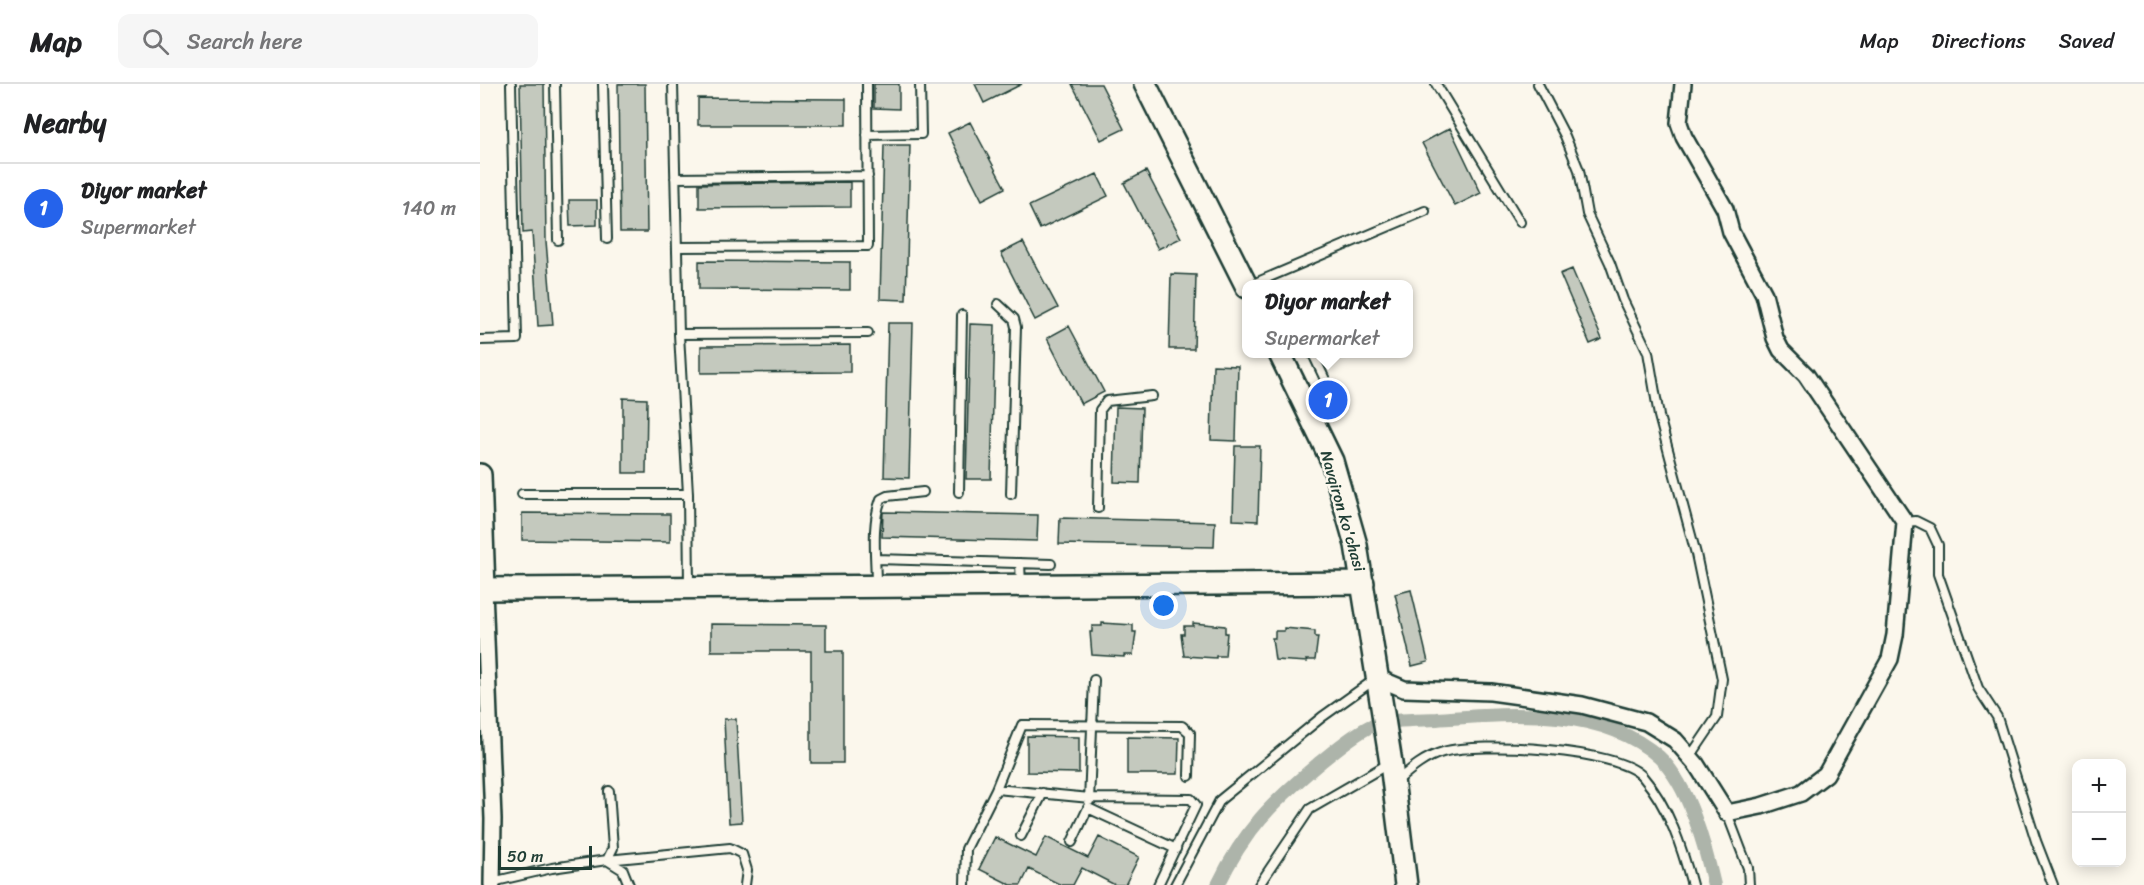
<!DOCTYPE html>
<html lang="en">
<head>
<meta charset="utf-8">
<style>
  body { margin:0; font-family:Sriracha,sans-serif; background:#f6f6f6; color:#202124 }
  .controls { position:absolute; right:18px; bottom:18px; display:grid; overflow:hidden; border-radius:12px; box-shadow:0 3px 15px #0003 }
  .controls button { width:54px; height:54px; display:grid; place-items:center; padding:0; border:0; border-bottom:2px solid #e0e0e0; background:#fff; color:#202124; font:30px sans-serif }
  .scale { position:absolute; left:18px; bottom:15px; width:94px; box-sizing:border-box; padding-left:6px; border:3px solid #1f3d34; border-top:0; font-size:16px; line-height:21px; white-space:nowrap; color:#1f3d34; -webkit-text-stroke:4px #fbf7ec; paint-order:stroke }
  .you { position:absolute; left:684px; top:522px; width:21px; height:21px; margin:-15px; border:4px solid #fff; border-radius:50%; background:#1a73e8; box-shadow:0 0 0 9px #1a73e833 }
  .badge { display:grid; place-items:center; width:39px; height:39px; border-radius:50%; background:#2563eb; color:#fff; font-size:20px; font-weight:700 }
  .pin { position:absolute; translate:-50% -50%; border:3px solid #fff; box-shadow:0 2px 6px #0006 }
  .popup { position:absolute; left:762px; top:196px; width:171px; height:78px; box-sizing:border-box; display:grid; place-content:center; border-radius:12px; background:#fff; filter:drop-shadow(0 2px 4px #0005); font-size:20px; white-space:nowrap; color:#757577 }
  .popup b { font-size:22px; color:#202124 }
  .popup::after { content:''; position:absolute; left:50%; top:100%; margin-left:-12px; border:12px solid transparent; border-top-color:#fff }
  .list { margin:0; padding:0; list-style:none }
  h2 { display:flex; justify-content:space-between; align-items:center; height:78px; margin:0; padding:0 24px; font-size:26px }
  h2 small { font-size:20px; font-weight:400; color:#757577 }
  .list li { display:grid; grid-template-columns:39px 1fr auto; gap:18px; align-items:center; box-sizing:border-box; height:90px; padding:0 24px; border-top:2px solid #e0e0e0 }
  .list b { display:block; font-size:22px; white-space:nowrap }
  .list p { margin:0; font-size:20px; white-space:nowrap; color:#757577 }
  .list em { font-size:20px; font-style:normal; color:#757577 }
  .icon { flex:none; width:33px; height:33px; fill:none; stroke:currentColor; stroke-width:2; stroke-linecap:round; stroke-linejoin:round }
  .map { position:relative; flex:none; width:1664px; height:801px; overflow:hidden }
  header { display:flex; align-items:center; gap:36px; box-sizing:border-box; height:84px; padding:0 30px; background:#fff; border-bottom:2px solid #e0e0e0 }
  header strong { font-size:28px }
  nav { display:flex; gap:33px; margin-inline-start:auto; font-size:21px }
  .search { width:420px; height:54px; background:#f6f6f6; display:flex; align-items:center; gap:15px; box-sizing:border-box; padding:0 21px; border-radius:12px; color:#757577; font-size:22px }
  main { display:flex }
  aside { flex:1; background:#fff }
  .map>svg:first-child { display:block }
  .lines { fill:none; stroke-linecap:round; stroke-linejoin:round }
  .canal { stroke:#adb4aa; stroke-width:14 }
  .building { fill:#c4c9be; stroke:#1f3d34; stroke-width:1.5 }
  .lane-casing { stroke:#1f3d34; stroke-width:12 }
  .street-casing { stroke:#1f3d34; stroke-width:20 }
  .secondary-casing { stroke:#1f3d34; stroke-width:26 }
  .lane { stroke:#fbf7ec; stroke-width:8 }
  .street { stroke:#fbf7ec; stroke-width:15 }
  .secondary { stroke:#fbf7ec; stroke-width:21 }
  .labels { text-anchor:middle; dominant-baseline:central; stroke-width:5; stroke-linejoin:round; paint-order:stroke }
  .street-label { font-size:16px; fill:#1f3d34; stroke:#fbf7ec }
</style>
</head>
<body>
<header>
<strong>Map</strong>
<div class="search"><svg class="icon" aria-label="search" viewBox="0 0 24 24"><circle cx="10" cy="10" r="6"/><path d="M15 15l6 6"/></svg>Search here</div>
<nav><a>Map</a><a>Directions</a><a>Saved</a></nav>
</header>
<main>
<aside>
<h2>Nearby<small></small></h2>
<ul class="list">
<li><span class="badge">1</span><div><b>Diyor market</b><p>Supermarket</p></div><em>140 m</em></li>
</ul>
</aside>
<div class="map">
<svg width="1664" height="801" viewBox="0 0 1664 801">
  <rect width="100%" height="100%" fill="#fbf7ec"/>
  <filter id="ink" filterUnits="userSpaceOnUse"><feTurbulence type="fractalNoise" baseFrequency=".0167" numOctaves="2"/><feDisplacementMap in="SourceGraphic" scale="12" xChannelSelector="R" yChannelSelector="G"/><feConvolveMatrix kernelMatrix="1 2 1 2 8 2 1 2 1" color-interpolation-filters="sRGB"/></filter>
  <g filter="url(#ink)">
    <g class="lines">
      <path class="canal" d="M738,801C764,746 792,719 838,680C853,668 871,652 889,643C908,635 936,636 957,635C1028,630 1121,621 1179,673C1209,701 1225,762 1234,801"/>
    </g>
    <path class="building" d="M40,0H64L66,157L73,241L58,242L52,148L43,149Z
      M138,0H165L167,148H140Z
      M394,0H419V25L394,24Z
      M495,0H542L504,19Z
      M592,0H621L644,45L621,56Z
      M218,14L366,15V41H218Z
      M490,38L525,104L502,116L468,49Z
      M970,44L1001,109L975,122L942,59Z
      M404,61H430L426,216L400,215Z
      M666,87L701,154L678,165L644,99Z
      M617,90L628,112L560,145L549,122Z
      M370,98V123L219,124V100Z
      M89,116H117V141L90,142Z
      M543,158L578,224L555,236L521,169Z
      M219,177L370,178V206L219,205Z
      M1092,185L1122,255L1110,260L1080,190Z
      M691,190L716,191L714,265H689Z
      M408,239H433L429,394L404,393Z
      M490,240L515,241L511,395H486Z
      M589,242L624,308L601,320L567,254Z
      M370,261V288L221,289V262Z
      M733,281L758,282L756,357L731,356Z
      M143,314L167,315L166,389H143Z
      M636,323L662,324L660,399L634,398Z
      M755,362H780L778,437L753,436Z
      M403,428L558,431L557,457L402,453Z
      M42,429L190,430V458L42,456Z
      M580,434L735,438L734,463L579,460Z
      M931,506L948,578L932,582L915,510Z
      M622,539L653,541V548H656L653,571H644V573L612,571L610,548H612V542H622Z
      M713,539L745,542V549H747L745,572H736V574L704,572L701,550H704V542H713Z
      M231,540L346,541V567H363V679H331V567H231Z
      M804,544L835,547V553H838L835,576H826L827,578L795,576L792,554H795V547H804Z
      M244,635H256L262,738L249,739Z
      M547,652L599,653V689L547,688Z
      M647,653L699,654L698,690H647Z
      M515,753L556,773L566,753L608,774L619,753L659,773L645,801H635L602,784L593,801H581L549,785L541,801H531L499,785Z"/>
    <g class="lines">
      <g class="lane-casing">
        <path id="lane" d="M75,0L78,156
          M123,0L127,155
          M193,0L199,250L208,410L209,502
          M956,0L1040,138
          M1058,0L1085,52L1099,86L1107,130L1130,179L1143,216L1168,268L1179,332L1216,470L1242,595L1237,633L1210,673
          M387,51L441,50L440,0
          M195,94L388,92
          M197,163L388,162L387,0
          M773,200L945,127
          M518,220L534,235L536,243L531,410
          M199,250L388,249
          M0,256L37,255L31,0
          M833,270L856,319
          M479,408L482,231
          M42,410H208
          M618,424L620,326L627,317L672,312
          M1425,438L1436,437L1450,444L1458,461V490L1498,604L1517,633L1556,757L1573,801
          M396,475L571,480
          M540,479L541,501
          M396,501C396,474 391,441 401,415L407,412L443,408
          M917,697C931,685 945,673 963,668C1001,658 1138,664 1163,693C1189,723 1202,764 1212,801
          M516,705L610,714L711,715L716,721L678,801
          M609,717L614,596
          M1247,729L1268,784L1269,801
          M541,752L563,709
          M592,758L608,724L696,765
          M12,798L72,784L127,776L133,764L129,707
          M149,801L143,786L127,776L250,764L262,770L267,786L265,801
          M485,801L486,765L516,705L542,641L702,642L710,649L709,692
          M695,801L740,716L842,633L894,596
          M779,801L830,725L908,680"/>
      </g>
      <g class="street-casing">
        <path id="street" d="M4,505L13,735L12,801
          M898,594L924,605L1011,608L1102,621L1166,638L1195,656L1216,680L1247,729L1281,722L1321,709L1346,690L1410,575L1415,551L1425,438L1326,291L1301,266L1295,254L1284,210L1251,148L1245,125L1204,53L1199,39L1203,0"/>
      </g>
      <g class="secondary-casing">
        <path id="secondary" d="M665,0L767,203
          M800,270L852,377L876,461L911,679L926,801
          M0,391L4,505L883,499"/>
      </g>
      <use href="#lane" class="lane"/>
      <use href="#street" class="street"/>
      <use href="#secondary" class="secondary"/>
    </g>
  </g>
  <g class="labels">
    <g class="street-label">
      <text transform="translate(863 427) rotate(74)">Navqiron ko'chasi</text>
    </g>
  </g>
</svg>
<div class="controls">
<button>+</button>
<button>−</button>
</div>
<div class="scale">50 m</div>
<div class="you"></div>
<div class="pin badge" style="left:848px;top:316px">1</div>
<div class="popup"><b>Diyor market</b>Supermarket</div>
</div>
</main>
</body>
</html>
